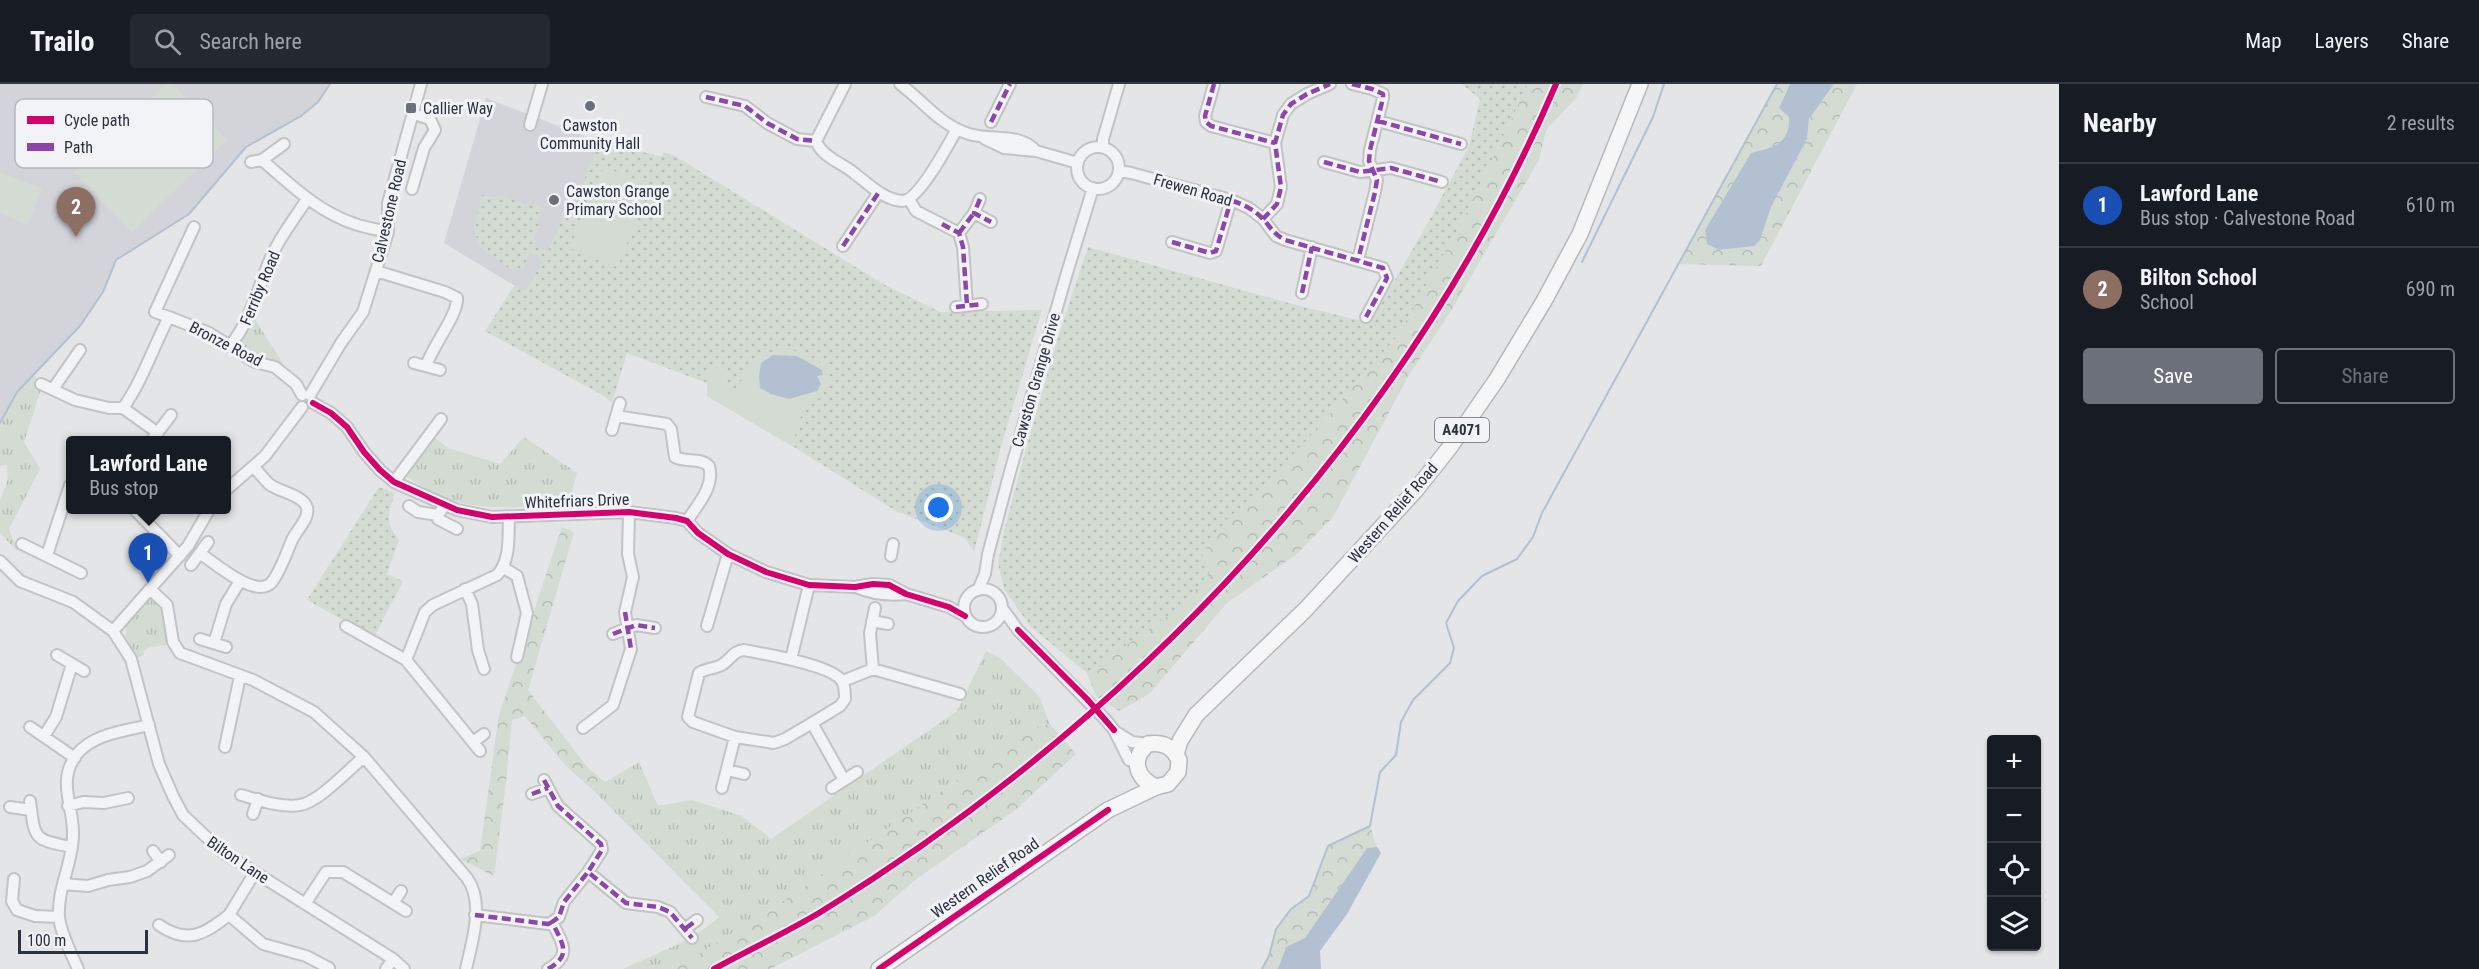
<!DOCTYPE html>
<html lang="en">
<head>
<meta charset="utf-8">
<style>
  body { margin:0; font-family:"Roboto Condensed",sans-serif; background:#242831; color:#f1f3f6 }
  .controls { position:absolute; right:18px; bottom:18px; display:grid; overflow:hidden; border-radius:6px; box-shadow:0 2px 4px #0004 }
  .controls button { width:54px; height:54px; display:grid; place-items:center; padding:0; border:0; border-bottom:2px solid #363941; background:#171b24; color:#f1f3f6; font:30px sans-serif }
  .scale { position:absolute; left:18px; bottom:15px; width:130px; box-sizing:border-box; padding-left:6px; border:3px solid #2a3140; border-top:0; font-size:16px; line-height:21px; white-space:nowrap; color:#2a3140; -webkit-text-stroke:4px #f1f3f7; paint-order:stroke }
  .you { position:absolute; left:939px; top:424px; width:21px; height:21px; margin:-15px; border:4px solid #fff; border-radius:50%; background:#1a73e8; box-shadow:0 0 0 9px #1a73e833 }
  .badge { display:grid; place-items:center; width:39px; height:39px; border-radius:50%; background:#6b707a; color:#fff; font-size:20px; font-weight:700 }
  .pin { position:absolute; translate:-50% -50px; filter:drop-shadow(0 2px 3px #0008) }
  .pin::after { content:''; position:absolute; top:32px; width:21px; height:18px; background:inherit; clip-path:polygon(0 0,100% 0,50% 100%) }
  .popup { position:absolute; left:66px; top:352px; width:165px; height:78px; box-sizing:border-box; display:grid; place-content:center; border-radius:6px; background:#171b24; filter:drop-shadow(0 2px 4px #0005); font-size:20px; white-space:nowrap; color:#9ea1a6 }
  .popup b { font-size:22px; color:#f1f3f6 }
  .popup::after { content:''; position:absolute; left:50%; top:100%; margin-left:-12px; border:12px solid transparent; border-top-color:#171b24 }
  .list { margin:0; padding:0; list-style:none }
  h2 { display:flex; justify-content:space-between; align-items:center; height:78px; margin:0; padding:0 24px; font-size:26px }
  h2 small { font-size:20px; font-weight:400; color:#9ea1a6 }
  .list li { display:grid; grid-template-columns:39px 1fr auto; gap:18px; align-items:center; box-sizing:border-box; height:84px; padding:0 24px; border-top:2px solid #363941 }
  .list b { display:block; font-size:22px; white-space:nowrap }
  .list p { margin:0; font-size:20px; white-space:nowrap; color:#9ea1a6 }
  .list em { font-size:20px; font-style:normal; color:#9ea1a6 }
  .actions { display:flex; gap:12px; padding:18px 24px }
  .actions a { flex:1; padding:14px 0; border:2px solid #6b707a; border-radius:6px; text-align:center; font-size:21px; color:#6b707a }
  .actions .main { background:#6b707a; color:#fff }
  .icon { flex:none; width:33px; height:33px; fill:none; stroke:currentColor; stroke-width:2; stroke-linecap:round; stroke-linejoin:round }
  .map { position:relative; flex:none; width:2059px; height:885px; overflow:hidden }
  header { display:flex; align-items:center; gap:36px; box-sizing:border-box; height:84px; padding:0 30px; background:#171b24; border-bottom:2px solid #363941 }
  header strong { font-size:28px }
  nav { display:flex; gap:33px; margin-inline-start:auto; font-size:21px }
  .search { width:420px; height:54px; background:#242831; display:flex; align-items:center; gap:15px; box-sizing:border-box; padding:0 21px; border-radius:6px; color:#9ea1a6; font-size:22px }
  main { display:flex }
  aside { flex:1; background:#171b24 }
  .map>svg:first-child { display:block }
  .built { fill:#d2d4da }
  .grass { fill:url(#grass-tufts) }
  .forest { fill:url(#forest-crowns) }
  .park { fill:url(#park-dots) }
  .garden { fill:#d3dbd3 }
  .water { fill:#b3c0d1 }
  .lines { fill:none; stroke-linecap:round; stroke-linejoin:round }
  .stream { stroke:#b3c0d1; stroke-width:2 }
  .minor-casing { stroke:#c1c3c5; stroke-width:14 }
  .highway-casing { stroke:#b5b8bc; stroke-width:18 }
  .minor { stroke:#f2f3f5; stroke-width:10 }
  .highway { stroke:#f6f6f7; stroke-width:15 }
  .quiet { stroke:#8e44ad; stroke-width:4.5; stroke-dasharray:9 4.5; stroke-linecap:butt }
  .cycleway-casing { stroke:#f1f3f7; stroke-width:10 }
  .cycleway { stroke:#d6006c; stroke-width:6 }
  .poi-dot { fill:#6b707a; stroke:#f1f3f7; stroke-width:2 }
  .labels { text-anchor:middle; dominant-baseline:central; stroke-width:6; stroke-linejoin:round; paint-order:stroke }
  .shield { fill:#f1f3f7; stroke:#666b77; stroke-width:1.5 }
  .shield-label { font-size:15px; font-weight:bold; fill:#2a3140 }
  .poi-label { font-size:16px; fill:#2a3140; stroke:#f1f3f7; text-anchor:start }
  .street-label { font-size:16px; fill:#2a3140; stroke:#f1f3f7 }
  .key { fill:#f1f3f7; stroke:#b5b9c0; stroke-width:1.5 }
  .key-label { font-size:16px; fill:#2a3140 }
</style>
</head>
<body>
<header>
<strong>Trailo</strong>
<div class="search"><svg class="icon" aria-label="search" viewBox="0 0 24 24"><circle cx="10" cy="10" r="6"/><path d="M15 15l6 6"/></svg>Search here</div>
<nav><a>Map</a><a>Layers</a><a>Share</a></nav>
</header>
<main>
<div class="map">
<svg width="2059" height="885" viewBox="0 0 2059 885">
  <defs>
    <pattern id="grass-tufts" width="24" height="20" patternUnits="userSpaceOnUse" patternTransform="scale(1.5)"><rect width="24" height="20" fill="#d3dbd3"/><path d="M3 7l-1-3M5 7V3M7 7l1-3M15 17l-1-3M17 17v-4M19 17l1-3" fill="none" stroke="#b5bcb6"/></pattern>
    <pattern id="forest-crowns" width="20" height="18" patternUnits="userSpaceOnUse" patternTransform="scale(1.5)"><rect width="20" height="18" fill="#d3dbd3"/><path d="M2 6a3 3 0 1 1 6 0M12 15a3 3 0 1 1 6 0" fill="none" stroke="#b5bcb6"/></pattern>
    <pattern id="park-dots" width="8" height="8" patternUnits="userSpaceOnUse" patternTransform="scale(1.5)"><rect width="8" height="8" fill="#d3dbd3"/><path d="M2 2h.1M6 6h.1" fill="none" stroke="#b5bcb6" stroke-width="1.8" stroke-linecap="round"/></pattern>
  </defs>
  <rect width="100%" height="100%" fill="#e3e5e7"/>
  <path class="built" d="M0,0H330L318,18L301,32L246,63L189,130L116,176L103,208L77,245L17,308L0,339Z
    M486,14L592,55L662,73L525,208L444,159Z"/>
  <path class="grass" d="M254,234L284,281L261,276L239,265L238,260Z
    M34,290L42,302L24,358L40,385L9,445L18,468L0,449V417L8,395L7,381L0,382V339L17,308Z
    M434,353L448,364L500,380L524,353L577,389L569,419C533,424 478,427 444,414C431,408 419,400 407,393Z
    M153,516L160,518C168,530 169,547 166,561L151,563L143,567L144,571L137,574L126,554V542L148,517Z
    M986,567L1000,574L1039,612L1050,640L1032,644L775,823L690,875L670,885H623C656,869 692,858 719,833L595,708L605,698L639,678L658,722L692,716L742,732L771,755L957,627Z"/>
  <path class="forest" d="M1528,0H1583L1576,14L1546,46L1539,76L1452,225L1409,291L1333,433L1297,470L1227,519L1149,610L1119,627L1096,612L1087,589L1183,521L1209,489L1064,347L1253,414L1321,340L1398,251L1464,134Z
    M1777,0H1790L1779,23L1789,33C1790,61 1774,63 1751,69L1705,146L1707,160L1719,166L1754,162L1760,156L1771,123L1807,55L1809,35L1834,0H1857L1761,182L1678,180Z
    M562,443L574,448L528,606L588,684L605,698L595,708L565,681L525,632L512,636L506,698L494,792L460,775L480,767L499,631Z
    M1050,640L1076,670L1014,727L915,796L874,832L770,885H670L690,875L775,823L1032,644Z
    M1370,742L1377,763L1367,764L1305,854L1286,863L1278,885H1262L1269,872L1276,845L1291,825L1309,812L1328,762Z"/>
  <path class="park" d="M1462,0H1528L1464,134L1398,251L1321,340L1253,414L1229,433L1202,470L1209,489L1183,521L1087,589L1031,543L1004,505L998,480L1004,447L1026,365L1058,253L1088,163L1292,220L1370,239L1425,144L1469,62L1480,15Z
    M600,57L662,73L663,68L675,72L885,201L940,228L1042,226L1002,359L974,468L965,454L896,427L794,363L707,312V299L627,269L612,319L604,312L485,247L514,202L525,207L542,179L538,172L530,169L524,185L511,186L480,163L474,145L482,111L490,113L503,111L526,121L528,118L542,124L536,139L540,141L534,155L536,157L534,162L548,167L569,119L577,122V114Z
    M379,403L395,409C388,431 384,436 399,456L387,490L403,497L374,553L307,516Z"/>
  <path class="garden" d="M166,0H173L227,56L132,148L74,88Z
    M604,83L651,102L617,183L570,164Z
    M0,88L42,105L28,141L0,129Z
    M782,264C800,267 845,282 825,307C817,318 803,326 797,339C795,346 795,356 794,363L707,312L710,297L706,285L725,283L728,303L735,305L757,275Z"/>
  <path class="water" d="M1790,0H1834L1809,35L1807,55L1771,123L1760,156L1754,162L1719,166L1707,160L1705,146L1751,69C1773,63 1790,61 1789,33L1779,24Z
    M773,271L797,272L822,286L823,291L817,292L821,300L817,307L789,315L771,310L760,304L759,292L761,279Z
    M1377,763L1381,769L1347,830L1320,867L1321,885H1278L1286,863L1305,854L1367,764Z"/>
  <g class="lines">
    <path class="stream" d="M1582,178L1653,33L1664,0
      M0,339L17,308L80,242L103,208L116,176L189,130L246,63L301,32L318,18L330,0
      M1262,885L1269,872L1276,845L1291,825L1309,812L1328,762L1370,742L1380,688L1396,671L1401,638L1413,616L1450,579L1454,564L1446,539L1458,517L1482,492L1517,475L1533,453L1542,429L1777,0"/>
    <g class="minor-casing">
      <path id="minor" d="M845,0L816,57C822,73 842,79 854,89C867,99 884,116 902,117C919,117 949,59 957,45
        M900,0C923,17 940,41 969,50C991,57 1019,48 1036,67
        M1214,0L1205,32L1206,38L1211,42L1275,59
        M1352,0L1372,5L1383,10V14L1370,66L1369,77L1377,96L1375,108L1358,176
        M706,13L745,22L767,39L797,55L816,57
        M1378,37L1461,60
        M991,38L1010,0
        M530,41L542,0
        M985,55L1004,64L1036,67L1078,79
        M1103,63V55L1119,0
        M1077 84a21 21 0 1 1 42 0a21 21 0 1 1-42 0Z
        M262,76C291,101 318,128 355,140C366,144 377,145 388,148
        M251,78L262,76L284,60
        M1324,78L1360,88L1391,84L1442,98
        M1119,87L1131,89L1231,116L1249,124L1263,135L1276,152L1285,156L1383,184L1387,194L1366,233
        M412,105L424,64L435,46L430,35L414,30
        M909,115L916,127L959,149L963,163L967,221
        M980,115L974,129L991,138
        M1263,135L1277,120L1281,103L1275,59L1283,31L1291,20L1307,10L1330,0
        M959,149L974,129
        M1172,158L1210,169L1216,167L1231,116
        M843,162L879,108
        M376,187L445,208L457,214C458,231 433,261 426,282
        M1302,209L1312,163
        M956,223L982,220
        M169,233L155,228L194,143
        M230,262C249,238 256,211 267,183C276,158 293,137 307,115
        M414,279L440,286
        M41,300L75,316L109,324H123L158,349
        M53,305L80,266
        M310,311L341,259L363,228L388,148V119L421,0
        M313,319L331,329L347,343L364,368L380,386L394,398L457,426L492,433L629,428L676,434L687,437L698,449L728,470L766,488L809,501L855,503L873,500L889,501L906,510L949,523L965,532
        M123,324C143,296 153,263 169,233L209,249L255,278L275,283L296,300L302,311
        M616,332L667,340L671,345L675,373C686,379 700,373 709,382C715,403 697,421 687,437
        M612,346L620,319
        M152,356L171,331
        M394,398L441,335
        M226,406L265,372L302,323
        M445,421L438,431V435L457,445
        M409,422L418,428L438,431
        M135,426L180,472
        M22,460L81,489
        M201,470C216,480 257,516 272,498C281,486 286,470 292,456C296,447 310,434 307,424C304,411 279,408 269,400C264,395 259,389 254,383
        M47,471L70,401
        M891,472L893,460
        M0,477L20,497L73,518L113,547L131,575L159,680L173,712L183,731L221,767L393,875L404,885
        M191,481L208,458
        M504,484L517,492L527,529L517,573
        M856,503C872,510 888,512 906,510
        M150,505L167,521L173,558L180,569L253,596L314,628L364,673L467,794C485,819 472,857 466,885
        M465,505L472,520L478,566L484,585
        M964 524a19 19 0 1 1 38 0a19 19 0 1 1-38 0Z
        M978,506L985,490L988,470L1010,388L1066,192L1093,104
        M1002,524L1018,546L1105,635L1114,646L1129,676L1136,679
        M872,537L888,540
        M346,542L406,576
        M707,542L728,470
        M113,547L188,462L209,426
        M613,550L636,541L655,544
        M200,555L226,563
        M214,559L226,520L240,497
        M744,566C764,570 832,581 842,597C845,602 845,609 845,615L840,622L812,639L785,655L774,659L735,653L693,638L688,633L699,589C706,584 716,585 723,580C731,575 733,567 744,566Z
        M57,571L84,587
        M791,575L809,501
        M873,585L870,549L875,524
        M843,597L873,585L960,610
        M812,639L844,696
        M30,643L75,674
        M583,644L613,621L631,565L625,528L633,493L628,470L629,428
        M1116,648L1132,658L1148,660
        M44,652L56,633L72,580
        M473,658L484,650
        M225,663L240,592
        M480,667L406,576L425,528L433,521L497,491C511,476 508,453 509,433
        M727,686L744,690
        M544,696L558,722L601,760L602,766L588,788
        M722,704L735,653
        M832,704L857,688
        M532,710L548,704
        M241,711C260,716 280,724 300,721C319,718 348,686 364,673
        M30,717C35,756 33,755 71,763
        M68,722L83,718L104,719L128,714
        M10,723L31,726
        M253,730L258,715
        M153,767L161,778
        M255,788L229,831L263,860L306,872L329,884
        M14,795L12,817L17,826L35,832L59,833
        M63,800L88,802L108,796L130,793L147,787L169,771
        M394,818L401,807
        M305,820L326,788H343L406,827
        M475,831L548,840L552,838
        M159,841C188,861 204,850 229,831
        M686,844L697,836
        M78,885C71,869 61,850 59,833C57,805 73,778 73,751C74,722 56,697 77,670C93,650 125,647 149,641
        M386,885L393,875
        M548,885C573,871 562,859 552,838L559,833L564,818L588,788L626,819L658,823L670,828L692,854"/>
    </g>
    <g class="highway-casing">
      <path id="highway" d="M1176,670L1180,657L1196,631L1305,526L1415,407L1450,363L1497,295L1544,217L1580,150L1640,0
        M879,885L1108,726L1156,703L1168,700L1178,688L1179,676C1172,662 1163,658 1148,660C1130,675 1136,694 1156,703"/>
    </g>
    <use href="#minor" class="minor"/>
    <use href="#highway" class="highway"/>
    <path class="quiet" d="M1214,0L1205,32L1206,38L1211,42L1275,59
      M1352,0L1372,5L1383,10V14L1370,66L1369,77L1377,96L1375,108L1358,176
      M706,13L745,22L767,39L797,55L816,57
      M1378,37L1461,60
      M991,38L1010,0
      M1324,78L1360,88L1391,84L1442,98
      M1206,110C1227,115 1249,119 1264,136C1271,144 1274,150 1285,156L1383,184L1387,194L1366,233
      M980,115L974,129L991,138
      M1263,135L1277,120L1281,103L1275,59L1283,31L1291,20L1307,10L1330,0
      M942,140L959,149L963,163L967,221
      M959,149L974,129
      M1172,158L1210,169L1216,167L1231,116
      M843,162L879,108
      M1302,209L1312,163
      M956,223L982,220
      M625,528L631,565
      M613,550L636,541L655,544
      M544,696L558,722L601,760L602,766L588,788
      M532,710L548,704
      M475,831L548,840L552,838
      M686,844L697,836
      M548,885C573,871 562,859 552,838L559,833L564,818L588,788L626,819L658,823L670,828L692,854"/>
    <g class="cycleway-casing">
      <path id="cycleway" d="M313,319L331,329L347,343L364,368L380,386L394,398L457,426L492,433L629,428L676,434L687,437L698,449L728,470L766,488L809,501L855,503L873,500L889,501L906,510L949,523L965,532
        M1018,546L1087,615L1114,646
        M714,885C749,866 785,849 819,829C1137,633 1408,346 1556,0
        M879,885L1108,726"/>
    </g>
    <use href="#cycleway" class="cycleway"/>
  </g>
  <g class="poi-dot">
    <circle cx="590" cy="22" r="6"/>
    <rect x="405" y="18" width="12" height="12" rx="3"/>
    <circle cx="554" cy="116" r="6"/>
  </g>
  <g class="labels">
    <rect class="shield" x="1435" y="334" width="54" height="24" rx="4.5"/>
    <g class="shield-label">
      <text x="1462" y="346">A4071</text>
    </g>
    <g class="poi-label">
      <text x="423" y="24">Callier Way</text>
      <text x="590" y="41" text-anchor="middle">Cawston<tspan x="590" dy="18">Community Hall</tspan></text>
      <text x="566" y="107">Cawston Grange<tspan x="566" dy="18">Primary School</tspan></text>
    </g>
    <g class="street-label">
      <text transform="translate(1193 106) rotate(16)">Frewen Road</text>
      <text transform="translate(389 127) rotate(-77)">Calvestone Road</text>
      <text transform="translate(260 204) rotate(-67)">Ferriby Road</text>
      <text transform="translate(226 260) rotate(27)">Bronze Road</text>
      <text transform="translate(1036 296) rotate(-74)">Cawston Grange Drive</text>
      <text transform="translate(577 417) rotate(-2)">Whitefriars Drive</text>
      <text transform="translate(1393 429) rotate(-49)">Western Relief Road</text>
      <text transform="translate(238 776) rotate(34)">Bilton Lane</text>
      <text transform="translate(985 794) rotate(-35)">Western Relief Road</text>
    </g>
  </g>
  <rect x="15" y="15" width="198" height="69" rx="9" class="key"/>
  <rect x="27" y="32" width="27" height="8" fill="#d6006c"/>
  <rect x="27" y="59" width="27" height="8" fill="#8e44ad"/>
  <g class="key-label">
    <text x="64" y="42">Cycle path</text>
    <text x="64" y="69">Path</text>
  </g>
</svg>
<div class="controls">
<button>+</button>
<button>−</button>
<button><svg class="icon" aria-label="locate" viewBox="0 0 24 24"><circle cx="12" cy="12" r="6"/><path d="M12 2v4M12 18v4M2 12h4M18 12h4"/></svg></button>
<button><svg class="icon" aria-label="layers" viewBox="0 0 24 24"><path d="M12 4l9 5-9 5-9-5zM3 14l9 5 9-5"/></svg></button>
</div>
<div class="scale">100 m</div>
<div class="you"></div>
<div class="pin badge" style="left:148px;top:499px;background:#1a4fb4">1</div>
<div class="popup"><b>Lawford Lane</b>Bus stop</div>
<div class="pin badge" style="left:76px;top:153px;background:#8d6e63">2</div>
</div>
<aside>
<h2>Nearby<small>2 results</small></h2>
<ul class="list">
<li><span class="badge" style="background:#1a4fb4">1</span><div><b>Lawford Lane</b><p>Bus stop · Calvestone Road</p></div><em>610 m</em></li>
<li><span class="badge" style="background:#8d6e63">2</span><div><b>Bilton School</b><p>School</p></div><em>690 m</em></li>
</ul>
<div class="actions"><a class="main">Save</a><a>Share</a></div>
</aside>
</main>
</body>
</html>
